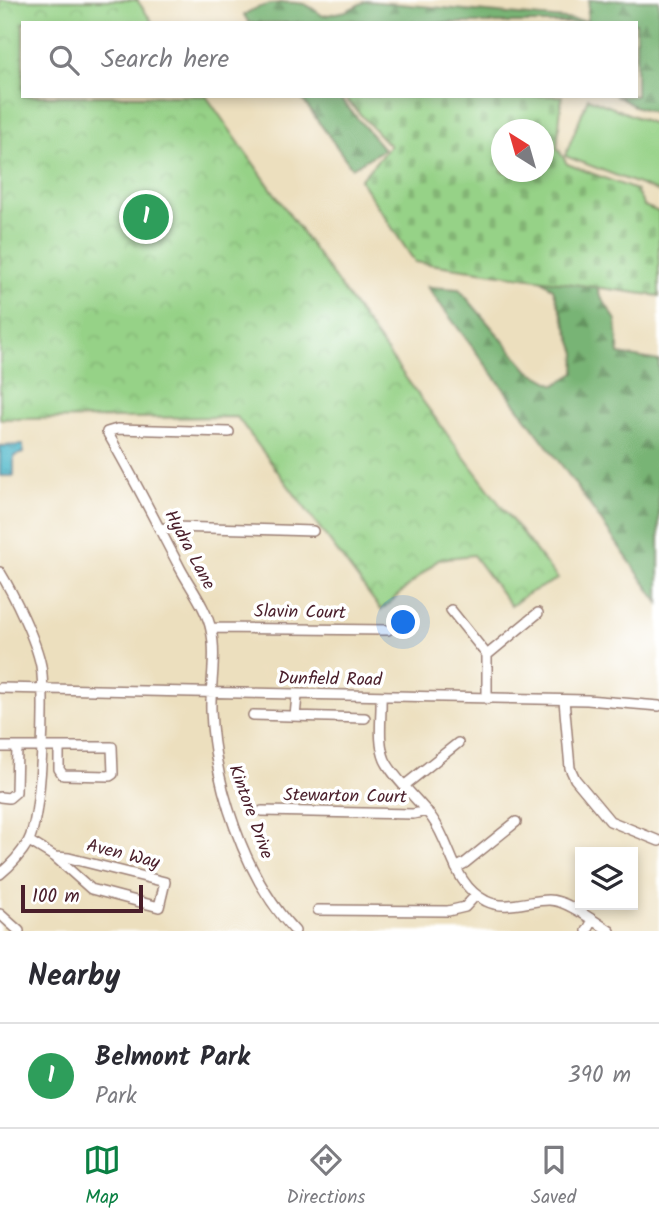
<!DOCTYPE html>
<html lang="en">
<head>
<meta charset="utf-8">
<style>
  body { margin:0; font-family:Kalam,sans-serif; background:#f2f2f3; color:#2b2b33 }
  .controls { position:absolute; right:21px; bottom:21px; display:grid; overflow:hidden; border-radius:0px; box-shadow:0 4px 10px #0003 }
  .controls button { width:63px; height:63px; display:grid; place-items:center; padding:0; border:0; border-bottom:2px solid #e1e1e2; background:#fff; color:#2b2b33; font:35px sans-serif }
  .compass { position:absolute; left:491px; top:119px; width:63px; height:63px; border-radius:50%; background:#fff; box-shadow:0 4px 10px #0003; rotate:323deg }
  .scale { position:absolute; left:21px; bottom:18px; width:122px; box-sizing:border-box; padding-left:7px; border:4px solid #4a1f2b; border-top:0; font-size:19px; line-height:24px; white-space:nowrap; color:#4a1f2b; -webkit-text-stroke:5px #fff; paint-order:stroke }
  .you { position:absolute; left:404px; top:623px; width:24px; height:24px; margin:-18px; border:5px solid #fff; border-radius:50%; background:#1a73e8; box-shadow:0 0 0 10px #1a73e833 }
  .badge { display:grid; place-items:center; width:46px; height:46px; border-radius:50%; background:#0b8043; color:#fff; font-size:23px; font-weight:700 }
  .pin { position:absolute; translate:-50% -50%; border:4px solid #fff; box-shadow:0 2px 7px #0006 }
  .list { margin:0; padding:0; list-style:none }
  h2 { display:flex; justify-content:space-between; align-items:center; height:91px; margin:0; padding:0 28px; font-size:30px }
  h2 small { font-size:23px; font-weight:400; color:#7c7c81 }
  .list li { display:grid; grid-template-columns:46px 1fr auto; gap:21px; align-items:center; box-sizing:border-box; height:105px; padding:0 28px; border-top:2px solid #e1e1e2 }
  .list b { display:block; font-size:26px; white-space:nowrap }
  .list p { margin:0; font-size:23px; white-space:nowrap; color:#7c7c81 }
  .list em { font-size:23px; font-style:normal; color:#7c7c81 }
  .icon { flex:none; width:38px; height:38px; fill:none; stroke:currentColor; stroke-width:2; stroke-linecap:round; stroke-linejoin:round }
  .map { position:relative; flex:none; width:659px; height:931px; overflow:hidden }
  .search { position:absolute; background:#fff; box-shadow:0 4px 10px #0003; left:21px; right:21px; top:21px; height:77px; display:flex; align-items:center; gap:18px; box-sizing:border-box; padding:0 24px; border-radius:0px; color:#7c7c81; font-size:26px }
  .sheet { height:196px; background:#fff }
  nav { display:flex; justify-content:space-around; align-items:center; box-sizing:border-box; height:98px; border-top:2px solid #e1e1e2; background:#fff; font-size:19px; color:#7c7c81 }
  nav a { display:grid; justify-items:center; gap:4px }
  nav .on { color:#0b8043 }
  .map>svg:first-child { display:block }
  .grass { fill:#96d287; stroke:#707859; stroke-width:2 }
  .forest { fill:url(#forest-firs); stroke:#616a50; stroke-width:2 }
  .cemetery { fill:url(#cemetery-stones); stroke:#707859; stroke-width:2; fill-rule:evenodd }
  .park { fill:url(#park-crowns); stroke:#707859; stroke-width:2 }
  .water { fill:url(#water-ripples); stroke:#4a6a7a; stroke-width:2 }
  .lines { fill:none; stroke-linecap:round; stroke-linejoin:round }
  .minor-casing { stroke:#9b7f74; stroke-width:12 }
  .minor { stroke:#fff; stroke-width:9 }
  .labels { text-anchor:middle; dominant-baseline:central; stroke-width:7; stroke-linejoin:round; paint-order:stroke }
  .street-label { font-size:18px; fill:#4a1f2b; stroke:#fff }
</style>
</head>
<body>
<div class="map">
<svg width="659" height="931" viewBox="0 0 659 931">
  <defs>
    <pattern id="forest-firs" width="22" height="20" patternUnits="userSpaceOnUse" patternTransform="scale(1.75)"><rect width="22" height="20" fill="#78b474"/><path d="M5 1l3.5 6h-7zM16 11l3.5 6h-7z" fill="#64925f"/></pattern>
    <pattern id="cemetery-stones" width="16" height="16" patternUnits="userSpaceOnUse" patternTransform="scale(1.75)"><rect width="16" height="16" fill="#96d287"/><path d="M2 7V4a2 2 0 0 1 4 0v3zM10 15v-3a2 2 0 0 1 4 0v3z" fill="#83b475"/></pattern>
    <pattern id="park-crowns" width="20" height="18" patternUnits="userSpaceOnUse" patternTransform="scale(1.75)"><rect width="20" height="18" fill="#96d287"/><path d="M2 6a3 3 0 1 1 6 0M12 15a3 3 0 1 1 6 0" fill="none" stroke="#83b475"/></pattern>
    <pattern id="water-ripples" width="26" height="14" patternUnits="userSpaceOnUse" patternTransform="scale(1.75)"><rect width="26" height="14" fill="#4bb6c8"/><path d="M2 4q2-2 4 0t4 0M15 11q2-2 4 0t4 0" fill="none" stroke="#4093a3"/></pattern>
  </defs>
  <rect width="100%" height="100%" fill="#fff"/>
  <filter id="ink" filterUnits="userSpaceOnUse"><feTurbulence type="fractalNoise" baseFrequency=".0143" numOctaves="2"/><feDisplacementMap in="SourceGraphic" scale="14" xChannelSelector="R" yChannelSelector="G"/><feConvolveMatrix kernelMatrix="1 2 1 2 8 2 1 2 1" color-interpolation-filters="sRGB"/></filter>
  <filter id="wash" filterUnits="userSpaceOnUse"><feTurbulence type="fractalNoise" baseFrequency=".00686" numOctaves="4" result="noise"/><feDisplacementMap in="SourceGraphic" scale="28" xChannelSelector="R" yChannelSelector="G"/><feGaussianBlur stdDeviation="1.57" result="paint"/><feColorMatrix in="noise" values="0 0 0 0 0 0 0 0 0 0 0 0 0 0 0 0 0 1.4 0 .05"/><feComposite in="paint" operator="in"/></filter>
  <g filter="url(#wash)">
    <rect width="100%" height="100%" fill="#ecdfbe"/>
    <path class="grass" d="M588,98L659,126V192L565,156Z"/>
    <path class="forest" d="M589,0H659V114L634,106L617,96H636V23H375L348,20L334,23H249L244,15C258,4 286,0 304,4C310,6 317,12 323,16L346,11L366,1L587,21Z
      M300,96H338L384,149L352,168Z
      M529,271L595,275L599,294L616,320L619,354L659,361V603L563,467L427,287L459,289L528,370L555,385L575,373L576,353L553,289Z"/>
    <path class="cemetery" d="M343,96H562L557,147L567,164L636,190L644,206L659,212V296L415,262L360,180L390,146ZM502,130H544V172H502Z"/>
    <path class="park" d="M0,0H137L153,23H23V96H206C321,259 434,423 558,579L527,594L511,606L473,555L439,559L381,610L237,417L0,419Z"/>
    <path class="water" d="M23,445V453L14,456V476H0V446Z"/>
  </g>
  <g filter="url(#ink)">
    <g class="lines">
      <g class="minor-casing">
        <path id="minor" d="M229,432L117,429L107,432C133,476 156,523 180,568C190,587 207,609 211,630C217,655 210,685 211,710C214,784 244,877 295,931
          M160,529L172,527L313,531
          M0,572C14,595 36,640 41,666C46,696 42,817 28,842C21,854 11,865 0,874
          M451,610L487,655V699
          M211,628L388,630
          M487,655L538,613
          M0,688L587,700L659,706
          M381,696C382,716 377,741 385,760C394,779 419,800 432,818C452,845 453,885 486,901C505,911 529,900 549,900C567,900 595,922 610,931
          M564,700L570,768L575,779L610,821L659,841
          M253,715L365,718
          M295,716L297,696
          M0,747H112L113,774L110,776L63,775L59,769V747
          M405,785L458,743
          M0,797L9,798L16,792L17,747
          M262,811L413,814L427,811
          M29,841L55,857L69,858L165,882L159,907L91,889L55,857
          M456,868L465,863L516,822
          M318,910L448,911L465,907L476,895
          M0,914L19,931
          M587,931L593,920"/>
      </g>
      <use href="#minor" class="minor"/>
    </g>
  </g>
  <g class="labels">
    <g class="street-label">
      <text transform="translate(189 550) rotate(62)">Hydra Lane</text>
      <text transform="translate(300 613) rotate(1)">Slavin Court</text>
      <text transform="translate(330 680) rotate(1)">Dunfield Road</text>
      <text transform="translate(345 797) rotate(1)">Stewarton Court</text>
      <text transform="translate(250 812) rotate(70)">Kintore Drive</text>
      <text transform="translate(123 855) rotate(14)">Aven Way</text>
    </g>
  </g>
</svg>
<div class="controls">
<button><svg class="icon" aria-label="layers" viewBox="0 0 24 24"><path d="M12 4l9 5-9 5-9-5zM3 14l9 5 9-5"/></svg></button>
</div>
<svg class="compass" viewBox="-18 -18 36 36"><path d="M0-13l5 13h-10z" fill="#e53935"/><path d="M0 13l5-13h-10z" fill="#7c7c81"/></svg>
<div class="scale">100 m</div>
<div class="you"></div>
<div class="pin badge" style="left:146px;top:217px;background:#2e9e5b">1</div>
<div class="search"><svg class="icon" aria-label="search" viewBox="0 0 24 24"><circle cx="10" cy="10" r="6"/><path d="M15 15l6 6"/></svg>Search here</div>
</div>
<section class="sheet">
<h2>Nearby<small></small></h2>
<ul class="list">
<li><span class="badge" style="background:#2e9e5b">1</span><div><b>Belmont Park</b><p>Park</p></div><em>390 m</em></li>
</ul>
</section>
<nav>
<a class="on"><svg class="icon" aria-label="map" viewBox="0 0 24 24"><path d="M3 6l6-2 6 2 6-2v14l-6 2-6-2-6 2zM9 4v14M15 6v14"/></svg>Map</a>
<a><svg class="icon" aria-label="directions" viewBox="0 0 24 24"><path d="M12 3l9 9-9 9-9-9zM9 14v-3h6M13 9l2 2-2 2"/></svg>Directions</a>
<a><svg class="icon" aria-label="saved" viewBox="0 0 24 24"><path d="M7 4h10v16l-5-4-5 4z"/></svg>Saved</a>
</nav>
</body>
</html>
